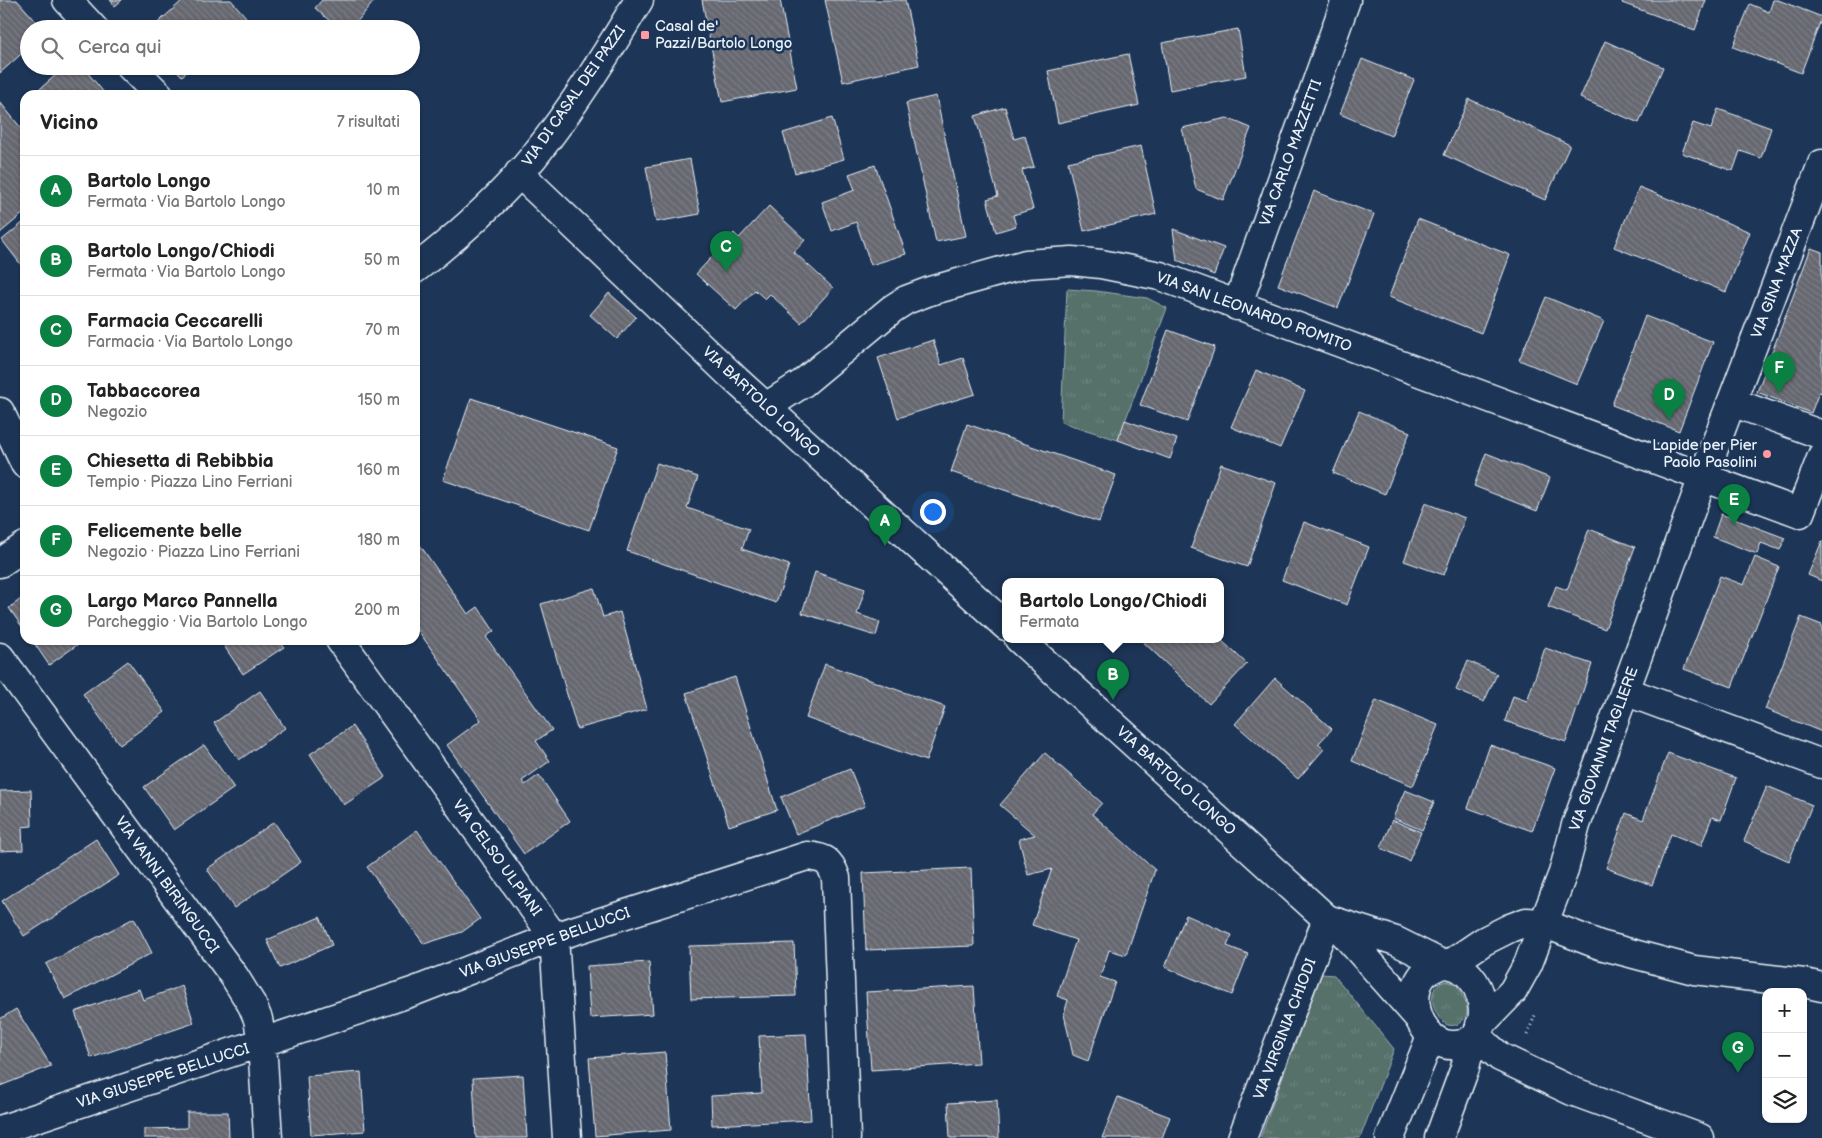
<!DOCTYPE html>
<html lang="it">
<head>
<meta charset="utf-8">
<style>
  body { margin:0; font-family:"Balsamiq Sans",sans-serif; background:#f2f2f2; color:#222 }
  .controls { position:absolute; right:15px; bottom:15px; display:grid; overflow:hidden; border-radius:10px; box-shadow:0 1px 4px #0004 }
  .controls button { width:45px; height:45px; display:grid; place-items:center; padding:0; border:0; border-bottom:1px solid #e0e0e0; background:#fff; color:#222; font:25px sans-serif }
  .you { position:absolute; left:932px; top:511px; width:18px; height:18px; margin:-12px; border:4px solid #fff; border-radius:50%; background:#1a73e8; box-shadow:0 0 0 8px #1a73e833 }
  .badge { display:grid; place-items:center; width:32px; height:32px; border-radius:50%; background:#0b8043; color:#fff; font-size:16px; font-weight:700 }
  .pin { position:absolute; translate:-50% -41px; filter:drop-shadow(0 1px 2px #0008) }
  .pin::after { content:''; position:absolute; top:26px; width:18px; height:15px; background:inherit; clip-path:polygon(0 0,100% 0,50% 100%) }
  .popup { position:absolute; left:1002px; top:578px; width:222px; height:65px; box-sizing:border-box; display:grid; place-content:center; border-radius:10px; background:#fff; filter:drop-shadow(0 1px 4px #0005); font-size:16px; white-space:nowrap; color:#767676 }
  .popup b { font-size:19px; color:#222 }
  .popup::after { content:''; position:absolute; left:50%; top:100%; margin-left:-10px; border:10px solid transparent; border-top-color:#fff }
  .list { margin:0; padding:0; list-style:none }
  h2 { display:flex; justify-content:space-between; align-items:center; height:65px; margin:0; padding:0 20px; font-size:21px }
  h2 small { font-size:16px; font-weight:400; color:#767676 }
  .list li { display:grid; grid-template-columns:32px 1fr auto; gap:15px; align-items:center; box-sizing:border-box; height:70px; padding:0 20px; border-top:1px solid #e0e0e0 }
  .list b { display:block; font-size:19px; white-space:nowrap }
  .list p { margin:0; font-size:16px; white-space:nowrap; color:#767676 }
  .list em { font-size:16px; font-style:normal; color:#767676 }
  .icon { flex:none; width:28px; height:28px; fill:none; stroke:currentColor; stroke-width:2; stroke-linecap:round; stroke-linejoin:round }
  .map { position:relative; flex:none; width:1822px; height:1138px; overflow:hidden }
  .search { position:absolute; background:#fff; box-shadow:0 1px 4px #0004; left:20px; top:20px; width:400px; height:55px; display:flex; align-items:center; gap:12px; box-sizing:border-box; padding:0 18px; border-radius:28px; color:#767676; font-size:19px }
  .panel { position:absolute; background:#fff; box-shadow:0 1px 4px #0004; left:20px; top:90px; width:400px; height:555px; border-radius:15px }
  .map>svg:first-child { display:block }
  .grass { fill:url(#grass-tufts); stroke:#9fb0b2 }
  .building { fill:url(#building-back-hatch); stroke:#e8f1f8 }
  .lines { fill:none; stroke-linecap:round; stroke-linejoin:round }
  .street-casing { stroke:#e8f1f8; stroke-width:31 }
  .secondary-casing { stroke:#e8f1f8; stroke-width:31 }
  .primary-casing { stroke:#e8f1f8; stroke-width:31 }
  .path { stroke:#e8f1f8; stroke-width:3; stroke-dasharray:1 4; stroke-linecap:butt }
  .street { stroke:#1d3557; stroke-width:28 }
  .secondary { stroke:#1d3557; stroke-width:28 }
  .primary { stroke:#1d3557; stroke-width:28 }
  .poi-dot { fill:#ff9aa2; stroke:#1d3557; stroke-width:2 }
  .labels { text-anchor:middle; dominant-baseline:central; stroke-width:5; stroke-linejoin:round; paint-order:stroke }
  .poi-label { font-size:15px; fill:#e8f1f8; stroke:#1d3557; text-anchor:start }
  .street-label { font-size:15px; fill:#e8f1f8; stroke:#1d3557 }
</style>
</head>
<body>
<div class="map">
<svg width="1822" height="1138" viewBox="0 0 1822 1138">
  <defs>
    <pattern id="grass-tufts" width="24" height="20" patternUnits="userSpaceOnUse" patternTransform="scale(1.25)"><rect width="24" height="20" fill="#566f6b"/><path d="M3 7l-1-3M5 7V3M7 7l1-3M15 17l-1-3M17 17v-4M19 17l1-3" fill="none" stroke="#6e8481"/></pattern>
    <pattern id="building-back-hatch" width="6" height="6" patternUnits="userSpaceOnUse" patternTransform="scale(1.25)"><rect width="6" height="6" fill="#666770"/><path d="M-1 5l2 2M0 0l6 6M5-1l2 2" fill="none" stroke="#7c7d85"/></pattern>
  </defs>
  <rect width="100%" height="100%" fill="#1d3557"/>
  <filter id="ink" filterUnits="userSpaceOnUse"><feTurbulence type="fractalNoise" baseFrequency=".02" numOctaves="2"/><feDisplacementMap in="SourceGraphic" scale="10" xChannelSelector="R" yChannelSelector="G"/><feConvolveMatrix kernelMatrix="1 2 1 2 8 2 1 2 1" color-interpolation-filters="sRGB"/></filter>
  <g filter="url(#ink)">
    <path class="grass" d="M1067,289L1096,291L1147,298L1167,308L1118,440L1061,422Z
      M1321,974L1334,975L1394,1049L1360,1138H1260Z
      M1446,981L1456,984C1460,991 1466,1000 1467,1009C1468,1021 1453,1031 1443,1022C1431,1011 1426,985 1446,981Z"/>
    <path class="building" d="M0,0H17L43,29H29V47L0,73Z
      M110,0H122L115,6Z
      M183,0H231L246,17L234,29H151Z
      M322,0H375L351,29H339L315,8Z
      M702,0H780L797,88L722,102Z
      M825,0H905L919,65L843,82Z
      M1623,0H1706L1695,30L1622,3Z
      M1773,0H1778L1822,17L1801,73L1733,47L1750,4L1769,12Z
      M1238,29L1246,76L1170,90L1162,43Z
      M1605,41L1663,67L1639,123L1580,98Z
      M1128,54L1139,105L1058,123L1048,71Z
      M1362,59L1414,80L1391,136L1340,114Z
      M66,66H82L106,95H33Z
      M172,66H193L182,76Z
      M936,96L966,236L936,242L906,103Z
      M1469,99L1570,145L1545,200L1444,155Z
      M0,102L25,133V212L0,233Z
      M1005,107L1014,139L1025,136L1034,167L1022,170L1033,209L1013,215L1016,226L996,232L987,199L998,196L975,116Z
      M1718,109L1771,128L1761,158L1740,151L1733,171L1682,153L1693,123L1711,129Z
      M832,118L844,159L795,173L783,133Z
      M1227,118L1251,128L1223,200L1196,189L1182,128Z
      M1141,146L1156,214L1084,231L1068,162Z
      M690,159L700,214L656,222L646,167Z
      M875,165L906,254L871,265L856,222L832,231L822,202L855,190L849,174Z
      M1639,187L1750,232L1726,292L1614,247Z
      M1314,191L1374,214L1338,308L1278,285Z
      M769,206L805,240L794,252L833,288L801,323L770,294L765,299L755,290L736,310L696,274L734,233L739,238Z
      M1418,219L1510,255L1481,333L1389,297Z
      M25,221V270L2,240Z
      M1173,229L1224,248L1214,275L1177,260Z
      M1811,248L1822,252V393L1819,392L1811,413L1757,392Z
      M609,293L636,317L617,339L590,315Z
      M1546,297L1604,321L1577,384L1519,360Z
      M1645,316L1713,342L1679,431L1612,405Z
      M1168,330L1215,347L1187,422L1140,405Z
      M933,340L941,365L963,358L975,394L898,418L878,358Z
      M1256,370L1305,391L1280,448L1231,427Z
      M471,398L618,447L589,530L443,480Z
      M1359,411L1410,432L1385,494L1333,473Z
      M1125,420L1177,439L1170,459L1118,440Z
      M967,424L1116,475L1099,522L951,472Z
      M1486,453L1550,478L1537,511L1474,486Z
      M657,463L698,477L687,508L749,529L742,549L789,565L776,603L627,551Z
      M1221,464L1276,483L1247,567L1191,548Z
      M1425,503L1465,518L1444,575L1404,561Z
      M1721,514L1785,538L1780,550L1761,543L1757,554L1713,537Z
      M1304,522L1369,547L1347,605L1282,580Z
      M1589,529L1635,547L1605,629L1548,607L1556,586L1567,590Z
      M415,538L468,614L478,607L494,631L486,637L552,730L536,741L550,761L522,781L525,785L539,775L570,821L524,854L447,745L481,720L415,626Z
      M1822,541V581L1808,575Z
      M1755,557L1779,567L1732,687L1684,669L1720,576L1744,585Z
      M815,572L865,589L857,614L880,622L876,636L802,613Z
      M594,588L603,617L620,612L647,709L577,729L541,604Z
      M25,596V631L9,608Z
      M1801,617L1822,625V732L1765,709Z
      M1140,639H1220L1247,664L1209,704Z
      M32,640H84L49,665Z
      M220,640H279L284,647L243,674Z
      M1545,648L1592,664L1566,742L1505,721L1513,696L1527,701Z
      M128,661L165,712L120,745L83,694Z
      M1468,661L1497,674L1484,702L1456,690Z
      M825,664L945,707L926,761L806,718Z
      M735,677L777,810L729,826L686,693Z
      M1275,678L1332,729L1318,744L1324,749L1298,779L1235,724Z
      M260,691L285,728L239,760L214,723Z
      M1376,700L1438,725L1413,786L1352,761Z
      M352,726L386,777L344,805L310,754Z
      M204,745L234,788L174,830L144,787Z
      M1490,745L1555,768L1532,831L1468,808Z
      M1045,753L1102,803L1092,814L1155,870L1126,955L1109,950L1100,977L1115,982L1088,1061L1073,1055L1064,1014L1068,1000L1057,996L1076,940L1032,925L1052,869L1028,875L1019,839L1035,835L1000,805Z
      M1668,753L1736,778L1721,820L1712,817L1701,846L1671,834L1652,885L1606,868L1626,813L1643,820Z
      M850,769L865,806L796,834L781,797Z
      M1767,786L1812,805L1789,861L1744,841Z
      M31,790L32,826L22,827L23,850L0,851V791Z
      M1405,790L1434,802L1422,830L1393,818Z
      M1392,820L1421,832L1409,861L1381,848Z
      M274,822L301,862L234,908L207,869Z
      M417,830L480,919L462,932L424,944L367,867Z
      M96,839L119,875L24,936L2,901Z
      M971,868L974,946L866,950L863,873Z
      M1186,915L1232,935L1227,946L1248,954L1232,995L1165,967Z
      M320,917L332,945L280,968L267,940Z
      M134,918L152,953L65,999L46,964Z
      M794,943L796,996L691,999L689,946Z
      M649,962L653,1014L590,1018L587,966Z
      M182,986L194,1023L91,1058L75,1012L139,989L143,1000Z
      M974,986L979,1063L871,1070L866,992Z
      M16,1009L51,1066L0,1086V1019Z
      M806,1034L811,1120L712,1125L711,1096L762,1093L759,1036Z
      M665,1052L671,1130L595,1136L589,1058Z
      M361,1072L365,1131L311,1135L307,1076Z
      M523,1075L527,1138H476L473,1078Z
      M1118,1097L1170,1117L1162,1138H1102Z
      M997,1100L999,1138H950L948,1103Z
      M187,1112H228L229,1138H144V1129L187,1128Z"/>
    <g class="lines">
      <g class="street-casing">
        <path id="street" d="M67,0L94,29
          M130,66L159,95
          M1237,306L1346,0
          M1732,402L1822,435
          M766,407L803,383L892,309L906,300L930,291L1026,264L1072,261L1101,264L1160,276L1800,513L1822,456
          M340,640L554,937L567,1138
          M0,657L234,976L252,1005L258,1019L262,1043L268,1138
          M1625,691L1822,764
          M1450,964L1484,941L1510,928L1526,922L1543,923L1600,945L1694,970L1804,983L1822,987
          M1480,1025L1513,991L1528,964L1563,873L1576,825L1703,477L1822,164
          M1476,1036L1500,1057L1572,1091L1700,1138
          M0,1130L415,991L554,937L807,856C825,858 830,860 836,878L846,1138
          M1242,1138L1327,919"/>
      </g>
      <g class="secondary-casing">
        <path id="secondary" d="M519,173L736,380L1006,626
          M415,269C453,240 489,208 521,172C564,122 605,57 639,0
          M1019,639L1327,919L1396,941L1442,964
          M1333,921L1418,1017
          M1442,964C1487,962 1500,1044 1455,1045C1442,1046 1433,1040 1426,1030C1414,1015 1410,988 1425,973C1430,969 1436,967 1442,964Z
          M1390,1138L1431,1036
          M1439,1138L1465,1068L1471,1041"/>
      </g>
      <g class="primary-casing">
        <path id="primary" d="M0,412L25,464
          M0,563L25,546"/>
      </g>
      <path class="path" d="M1527,1035L1536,1013"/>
      <use href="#street" class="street"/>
      <use href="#secondary" class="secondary"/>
      <use href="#primary" class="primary"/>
    </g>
  </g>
  <g class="poi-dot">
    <rect x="640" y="30" width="10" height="10" rx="2.5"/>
    <circle cx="1767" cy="454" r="5"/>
  </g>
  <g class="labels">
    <g class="poi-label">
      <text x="655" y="26">Casal de'<tspan x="655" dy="17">Pazzi/Bartolo Longo</tspan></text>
      <text x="1757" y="445" text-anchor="end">Lapide per Pier<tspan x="1757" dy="17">Paolo Pasolini</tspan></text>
    </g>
    <g class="street-label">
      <text transform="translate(574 96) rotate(-55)">VIA DI CASAL DEI PAZZI</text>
      <text transform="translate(1291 153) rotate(-70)">VIA CARLO MAZZETTI</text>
      <text transform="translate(1777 283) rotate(-69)">VIA GINA MAZZA</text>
      <text transform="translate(1254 312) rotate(20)">VIA SAN LEONARDO ROMITO</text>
      <text transform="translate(761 402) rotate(43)">VIA BARTOLO LONGO</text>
      <text transform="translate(1604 749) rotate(-70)">VIA GIOVANNI TAGLIERE</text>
      <text transform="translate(1176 781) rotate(42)">VIA BARTOLO LONGO</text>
      <text transform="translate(497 858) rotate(54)">VIA CELSO ULPIANI</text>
      <text transform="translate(167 885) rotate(54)">VIA VANNI BIRINGUCCI</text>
      <text transform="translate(545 943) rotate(-20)">VIA GIUSEPPE BELLUCCI</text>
      <text transform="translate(1285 1029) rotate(-69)">VIA VIRGINIA CHIODI</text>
      <text transform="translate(163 1076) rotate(-18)">VIA GIUSEPPE BELLUCCI</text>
    </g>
  </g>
</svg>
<div class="controls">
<button>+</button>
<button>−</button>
<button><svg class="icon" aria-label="layers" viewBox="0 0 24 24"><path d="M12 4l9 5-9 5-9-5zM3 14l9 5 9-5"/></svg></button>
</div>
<div class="you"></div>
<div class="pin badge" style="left:885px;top:546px">A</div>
<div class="pin badge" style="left:1113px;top:700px">B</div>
<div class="popup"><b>Bartolo Longo/Chiodi</b>Fermata</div>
<div class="pin badge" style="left:726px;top:272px">C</div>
<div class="pin badge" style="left:1669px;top:420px">D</div>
<div class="pin badge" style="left:1734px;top:525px">E</div>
<div class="pin badge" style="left:1779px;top:393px">F</div>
<div class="pin badge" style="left:1738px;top:1073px">G</div>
<div class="search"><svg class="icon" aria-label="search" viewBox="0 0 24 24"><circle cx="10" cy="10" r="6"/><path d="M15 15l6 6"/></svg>Cerca qui</div>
<section class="panel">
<h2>Vicino<small>7 risultati</small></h2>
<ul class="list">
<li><span class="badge">A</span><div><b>Bartolo Longo</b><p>Fermata · Via Bartolo Longo</p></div><em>10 m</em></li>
<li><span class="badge">B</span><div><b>Bartolo Longo/Chiodi</b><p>Fermata · Via Bartolo Longo</p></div><em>50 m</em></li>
<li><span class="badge">C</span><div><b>Farmacia Ceccarelli</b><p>Farmacia · Via Bartolo Longo</p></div><em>70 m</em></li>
<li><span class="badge">D</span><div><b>Tabbaccorea</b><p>Negozio</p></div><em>150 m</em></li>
<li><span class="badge">E</span><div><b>Chiesetta di Rebibbia</b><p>Tempio · Piazza Lino Ferriani</p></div><em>160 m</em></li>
<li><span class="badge">F</span><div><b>Felicemente belle</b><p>Negozio · Piazza Lino Ferriani</p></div><em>180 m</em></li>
<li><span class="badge">G</span><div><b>Largo Marco Pannella</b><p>Parcheggio · Via Bartolo Longo</p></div><em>200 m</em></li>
</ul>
</section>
</div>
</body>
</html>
